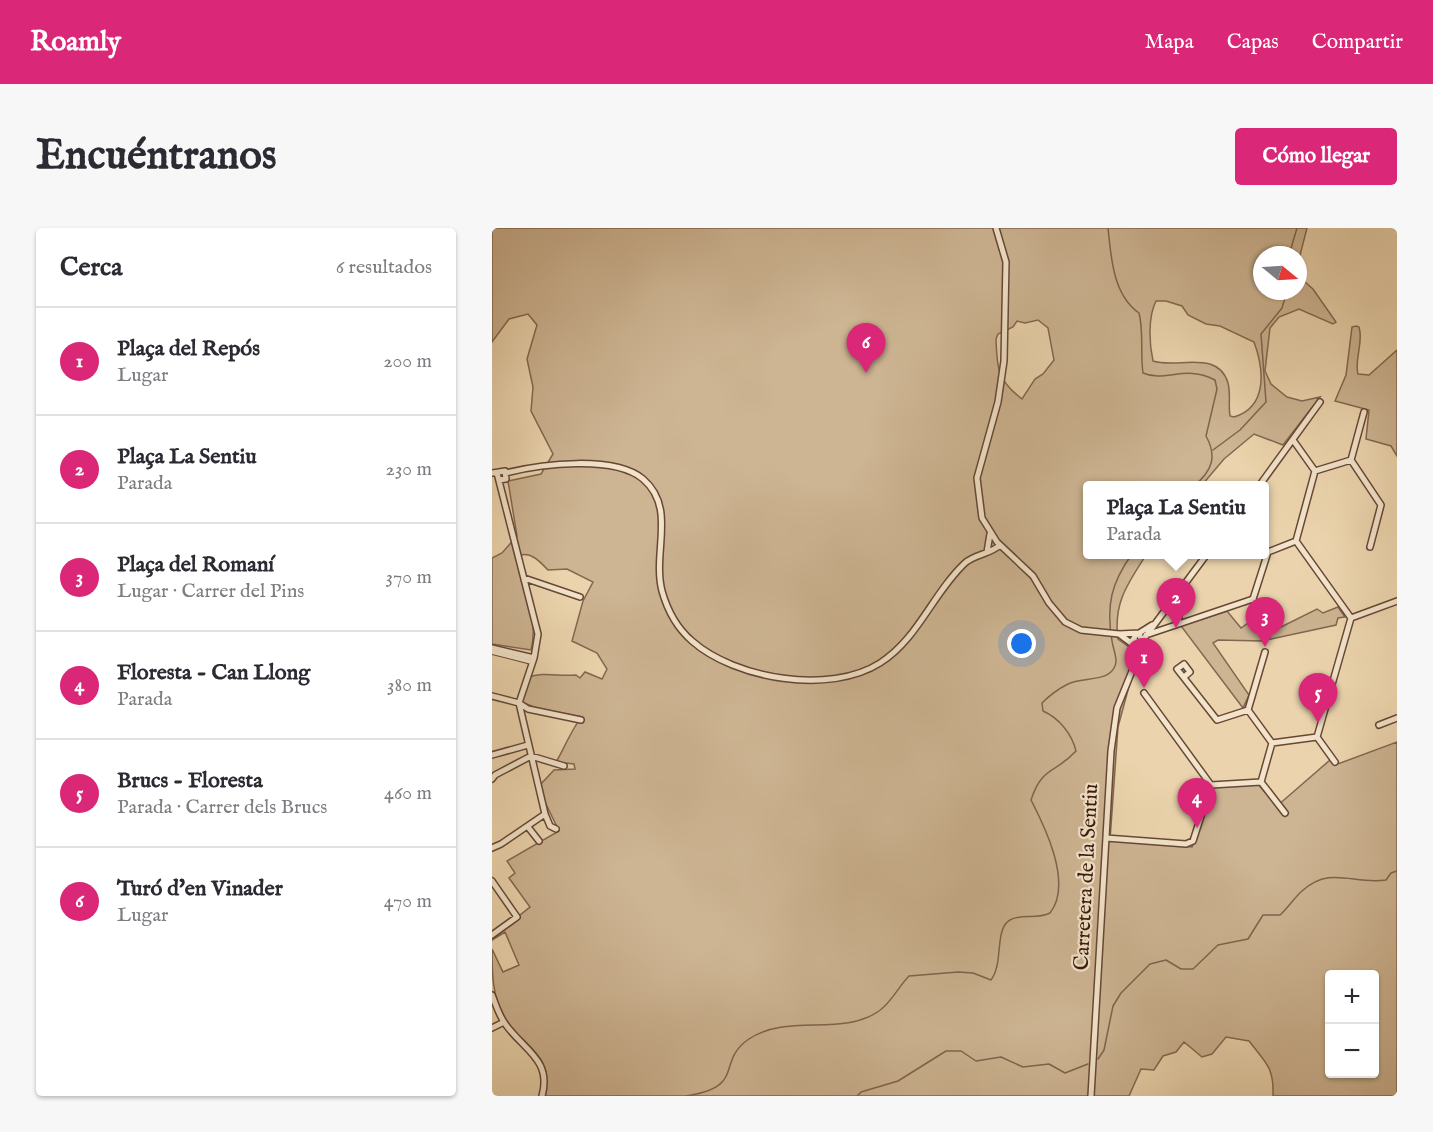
<!DOCTYPE html>
<html lang="es">
<head>
<meta charset="utf-8">
<style>
  body { margin:0; font-family:"IM FELL English",serif; background:#f7f7f7; color:#2b2b33 }
  .controls { position:absolute; right:18px; bottom:18px; display:grid; overflow:hidden; border-radius:6px; box-shadow:0 2px 4px #0004 }
  .controls button { width:54px; height:54px; display:grid; place-items:center; padding:0; border:0; border-bottom:2px solid #e1e1e2; background:#fff; color:#2b2b33; font:30px sans-serif }
  .compass { position:absolute; left:761px; top:18px; width:54px; height:54px; border-radius:50%; background:#fff; box-shadow:0 2px 4px #0004; rotate:108deg }
  .you { position:absolute; left:530px; top:416px; width:21px; height:21px; margin:-15px; border:4px solid #fff; border-radius:50%; background:#1a73e8; box-shadow:0 0 0 9px #1a73e833 }
  .badge { display:grid; place-items:center; width:39px; height:39px; border-radius:50%; background:#db2777; color:#fff; font-size:20px; font-weight:700 }
  .pin { position:absolute; translate:-50% -50px; filter:drop-shadow(0 2px 3px #0008) }
  .pin::after { content:''; position:absolute; top:32px; width:21px; height:18px; background:inherit; clip-path:polygon(0 0,100% 0,50% 100%) }
  .popup { position:absolute; left:591px; top:253px; width:186px; height:78px; box-sizing:border-box; display:grid; place-content:center; border-radius:6px; background:#fff; filter:drop-shadow(0 2px 4px #0005); font-size:20px; white-space:nowrap; color:#7c7c81 }
  .popup b { font-size:22px; color:#2b2b33 }
  .popup::after { content:''; position:absolute; left:50%; top:100%; margin-left:-12px; border:12px solid transparent; border-top-color:#fff }
  .list { margin:0; padding:0; list-style:none }
  h2 { display:flex; justify-content:space-between; align-items:center; height:78px; margin:0; padding:0 24px; font-size:26px }
  h2 small { font-size:20px; font-weight:400; color:#7c7c81 }
  .list li { display:grid; grid-template-columns:39px 1fr auto; gap:18px; align-items:center; box-sizing:border-box; height:108px; padding:0 24px; border-top:2px solid #e1e1e2 }
  .list b { display:block; font-size:22px; white-space:nowrap }
  .list p { margin:0; font-size:20px; white-space:nowrap; color:#7c7c81 }
  .list em { font-size:20px; font-style:normal; color:#7c7c81 }
  .map { position:relative; flex:none; width:905px; height:868px; overflow:hidden; border-radius:6px }
  header { display:flex; align-items:center; gap:36px; box-sizing:border-box; height:84px; padding:0 30px; background:#db2777; color:#fff }
  header strong { font-size:28px }
  nav { display:flex; gap:33px; margin-inline-start:auto; font-size:21px }
  .intro { display:flex; align-items:center; justify-content:space-between; box-sizing:border-box; height:144px; padding:0 36px }
  h1 { margin:0; font-size:42px }
  .button { padding:15px 27px; border-radius:6px; background:#db2777; color:#fff; font-size:21px; font-weight:700 }
  main { display:flex; gap:36px; padding:0 36px }
  aside { flex:1; background:#fff; border-radius:6px; box-shadow:0 2px 4px #0004 }
  .map>svg:first-child { display:block }
  .green { fill:#cdb492; stroke:#836750; stroke-width:1.5; fill-rule:evenodd }
  .lines { fill:none; stroke-linecap:round; stroke-linejoin:round }
  .stream { stroke:#7f644d; stroke-width:1.5 }
  .pedestrian-casing { stroke:#664835; stroke-width:6 }
  .minor-casing { stroke:#664835; stroke-width:8 }
  .pedestrian { stroke:#f2e3ca; stroke-width:4 }
  .minor { stroke:#f2e3ca; stroke-width:5 }
  .labels { text-anchor:middle; dominant-baseline:central; stroke-width:4.5; stroke-linejoin:round; paint-order:stroke }
  .street-label { font-size:21px; fill:#391a0d; stroke:#f2e3ca }
</style>
</head>
<body>
<header>
<strong>Roamly</strong>
<nav><a>Mapa</a><a>Capas</a><a>Compartir</a></nav>
</header>
<div class="intro"><h1>Encuéntranos</h1><a class="button">Cómo llegar</a></div>
<main>
<aside>
<h2>Cerca<small>6 resultados</small></h2>
<ul class="list">
<li><span class="badge">1</span><div><b>Plaça del Repós</b><p>Lugar</p></div><em>200 m</em></li>
<li><span class="badge">2</span><div><b>Plaça La Sentiu</b><p>Parada</p></div><em>230 m</em></li>
<li><span class="badge">3</span><div><b>Plaça del Romaní</b><p>Lugar · Carrer del Pins</p></div><em>370 m</em></li>
<li><span class="badge">4</span><div><b>Floresta - Can Llong</b><p>Parada</p></div><em>380 m</em></li>
<li><span class="badge">5</span><div><b>Brucs - Floresta</b><p>Parada · Carrer dels Brucs</p></div><em>460 m</em></li>
<li><span class="badge">6</span><div><b>Turó d'en Vinader</b><p>Lugar</p></div><em>470 m</em></li>
</ul>
</aside>
<div class="map">
<svg width="905" height="868" viewBox="0 0 905 868">
  <rect width="100%" height="100%" fill="#ebd4ad"/>
  <filter id="stains"><feTurbulence type="fractalNoise" baseFrequency=".00333" numOctaves="4"/><feColorMatrix values="0 0 0 0 .2 0 0 0 0 .09 0 0 0 0 .02 0 0 0 .5 -.17"/></filter>
  <radialGradient id="worn" r=".72"><stop offset=".6" stop-color="#630" stop-opacity="0"/><stop offset="1" stop-color="#630" stop-opacity=".3"/></radialGradient>
  <path class="green" d="M0,0H815L806,35V27H770V63H806V48L821,61L844,94L841,96L807,81L787,89L778,100L773,143L779,156L795,169L810,173L828,169L791,217L762,206L732,231L710,257L596,258V326L654,327C636,355 621,375 626,411L637,419L639,451L626,499L618,612L700,619L722,559L766,556L785,578L838,532L843,537L905,514V868H781C782,839 774,835 757,813L734,809L720,826L710,829L692,814L684,824L671,828L662,842L649,841L637,868H52C61,823 33,823 13,790C0,769 0,745 0,721L11,744L27,737L13,704L0,712V709L38,679L17,650L23,645L15,633L67,603L52,572L48,557L62,542L83,541L82,536L64,534C71,523 82,496 90,489L44,480L30,474L35,450C52,443 66,449 84,447L88,450L93,444L110,451L115,441L105,425L80,413L91,373L101,354L75,341L56,342C49,335 40,324 29,327C32,358 47,393 39,422L0,416V330L10,325L25,308L16,253L49,246L61,226L39,183L41,159L35,131L45,97L36,86L17,91L0,114ZM664,73H674L690,78L696,87L714,96L728,98L762,114C772,141 776,179 742,189L738,188C736,177 739,166 736,155C726,121 685,141 661,133C657,115 656,89 664,73ZM546,92L556,100L562,132L551,146L543,151L530,171C505,152 505,140 504,111L506,106L521,99L525,93L533,95ZM838,746H882V846H838Z
    M864,98L867,99C872,114 862,131 866,146L877,147L905,122V228L899,218L874,211L877,182L843,173L854,147L860,99Z
    M846,379L853,389L846,390L844,397L770,413L726,412L721,415L757,467L751,480L689,398L735,383L749,400L763,390L771,400L789,399L825,381L831,385Z"/>
  <g class="lines">
    <path class="stream" d="M616,0C619,29 621,67 647,85C652,104 648,125 651,145C673,155 694,136 723,152L725,161L714,208C725,228 721,242 702,258
      M797,27L805,0
      M721,222L748,202L774,174L769,106L790,80L795,63
      M606,831L612,822L621,778L629,765L658,736L674,732L689,741H701L726,717L756,711L771,687H788C796,680 802,670 810,663C839,637 861,657 894,652L899,645L905,643
      M194,868C255,859 223,834 257,811C296,785 350,809 387,783C399,775 407,758 417,748L466,744L481,745L499,752C512,735 502,701 518,692C530,685 545,692 558,685C581,656 553,599 539,572C550,538 563,546 584,523C580,506 567,490 551,483L550,475C557,468 566,461 576,456C589,449 615,454 622,440C627,433 621,421 620,413C614,378 619,355 640,326
      M365,868L369,864L406,853L454,823H469L484,833L509,829L531,839L557,836L573,845L596,836"/>
    <g class="pedestrian-casing">
      <path id="pedestrian" d="M0,424L40,434"/>
    </g>
    <g class="minor-casing">
      <path id="minor" d="M504,0L514,34L512,133L506,174L485,250L490,290L505,314L541,348L557,375L573,394L589,402L627,406L647,405
        M872,184L859,232L889,277L878,319
        M801,212L823,243L804,313
        M823,243L859,232
        M0,245L13,243L14,251L7,252
        M5,245L46,406L42,430L27,475
        M14,245C49,236 122,227 151,251C185,280 160,324 170,363C175,381 185,400 200,413C243,451 338,467 388,435C426,411 441,365 473,335C483,326 499,326 508,317
        M767,258L828,174
        M804,313L859,390L825,509
        M495,324L498,306
        M32,350L88,369
        M761,371L770,385
        M679,373L687,389L686,396
        M859,390L905,373
        M627,406L639,415L643,430
        M654,407L761,371L776,324L804,313
        M639,415L651,412L715,326
        M639,415L644,407L660,397
        M0,420L42,430
        M692,449L698,444L692,436L685,441L725,492L756,482
        M652,465L719,557
        M0,468L27,475L36,481L89,492
        M27,475L53,586L58,598L64,601
        M756,482L773,424
        M756,482L780,515
        M887,497L905,490
        M825,509L843,534
        M0,527L36,517
        M0,551L3,547L39,528L72,538
        M769,554L793,585
        M36,599L47,613
        M614,610L694,616L701,613L719,557L769,554L780,515L825,509
        M0,620L9,616L53,586
        M0,653L25,689L0,707
        M0,767C4,777 7,788 14,797C32,822 60,832 50,868
        M0,800L12,794
        M599,868L619,523L625,480L651,416L647,405"/>
    </g>
    <use href="#pedestrian" class="pedestrian"/>
    <use href="#minor" class="minor"/>
  </g>
  <g class="labels">
    <g class="street-label">
      <text transform="translate(595 649) rotate(-87)">Carretera de la Sentiu</text>
    </g>
  </g>
  <rect width="100%" height="100%" filter="url(#stains)"/>
  <rect width="100%" height="100%" fill="url(#worn)"/>
</svg>
<div class="controls">
<button>+</button>
<button>−</button>
</div>
<svg class="compass" viewBox="-18 -18 36 36"><path d="M0-13l5 13h-10z" fill="#e53935"/><path d="M0 13l5-13h-10z" fill="#7c7c81"/></svg>
<div class="you"></div>
<div class="pin badge" style="left:652px;top:460px">1</div>
<div class="pin badge" style="left:684px;top:400px">2</div>
<div class="popup"><b>Plaça La Sentiu</b>Parada</div>
<div class="pin badge" style="left:773px;top:419px">3</div>
<div class="pin badge" style="left:705px;top:600px">4</div>
<div class="pin badge" style="left:826px;top:495px">5</div>
<div class="pin badge" style="left:374px;top:145px">6</div>
</div>
</main>
</body>
</html>
